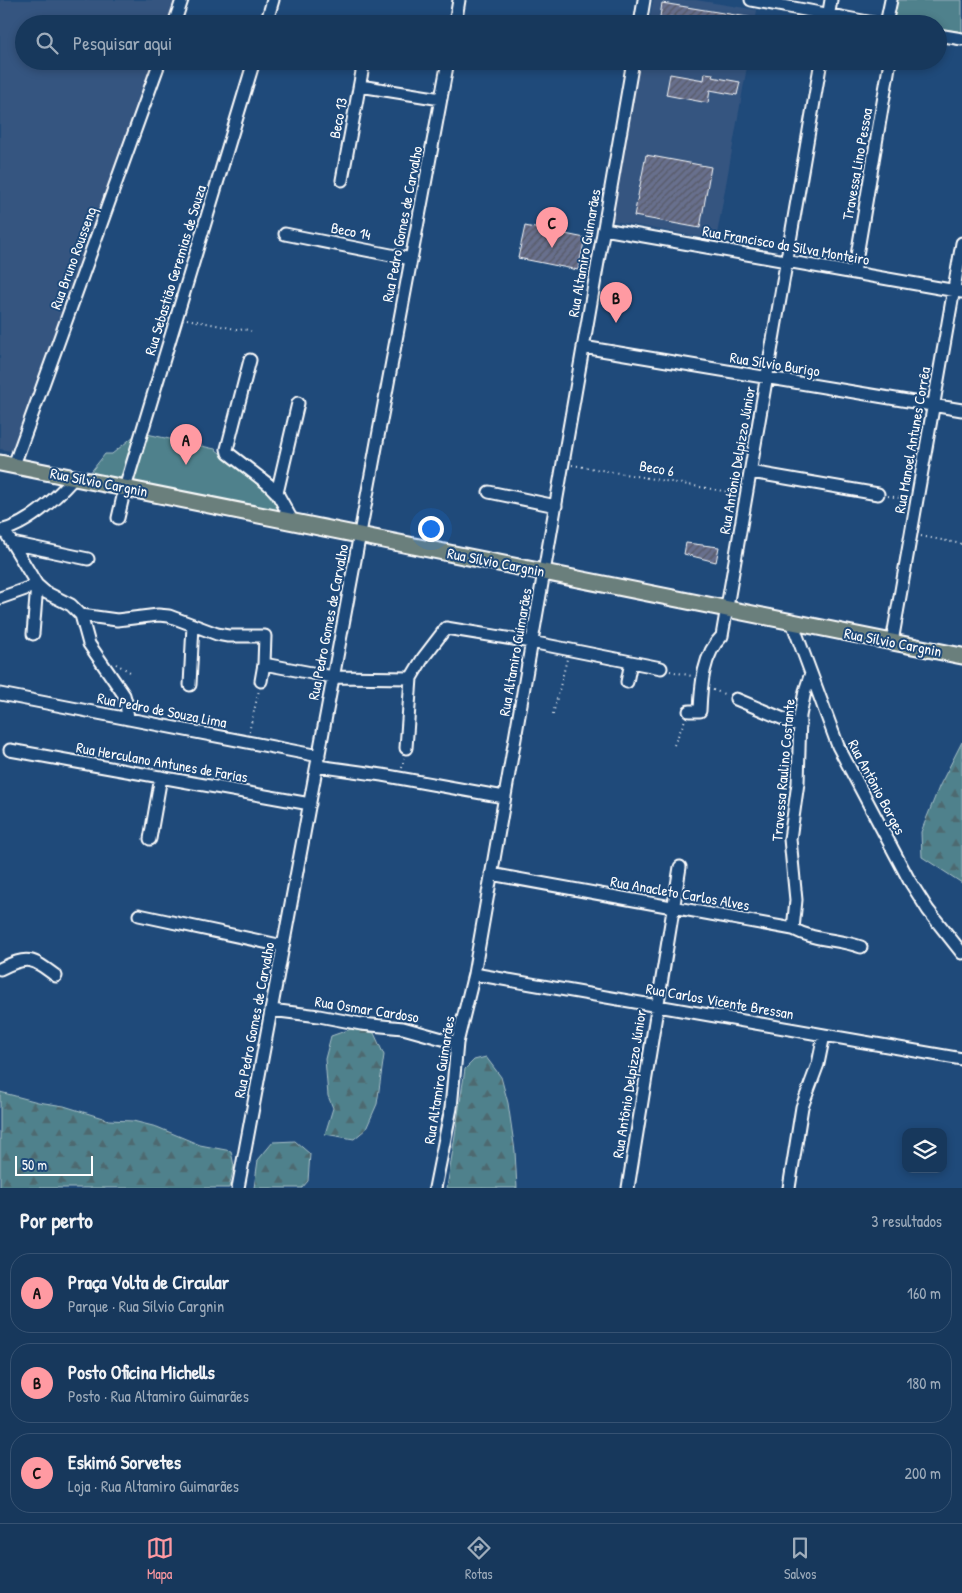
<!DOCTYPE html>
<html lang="pt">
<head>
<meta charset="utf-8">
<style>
  body { margin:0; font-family:"Patrick Hand",sans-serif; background:#244365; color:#f1f3f6 }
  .controls { position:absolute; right:15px; bottom:15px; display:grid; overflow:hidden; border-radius:10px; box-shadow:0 2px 8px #0003 }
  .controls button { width:45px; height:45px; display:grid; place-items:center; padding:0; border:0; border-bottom:1px solid #365272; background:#17385c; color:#f1f3f6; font:25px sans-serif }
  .scale { position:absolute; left:15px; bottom:12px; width:78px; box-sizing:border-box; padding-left:5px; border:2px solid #fff; border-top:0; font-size:14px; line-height:18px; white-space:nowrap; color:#fff; -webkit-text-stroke:4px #1f4a7a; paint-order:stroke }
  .you { position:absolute; left:430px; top:528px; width:18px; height:18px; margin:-12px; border:4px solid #fff; border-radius:50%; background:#1a73e8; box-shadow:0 0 0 8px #1a73e833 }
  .badge { display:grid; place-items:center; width:32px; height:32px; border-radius:50%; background:#ff9aa2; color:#111; font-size:16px; font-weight:700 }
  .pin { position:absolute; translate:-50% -41px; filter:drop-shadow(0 1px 2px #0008) }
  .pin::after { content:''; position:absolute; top:26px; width:18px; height:15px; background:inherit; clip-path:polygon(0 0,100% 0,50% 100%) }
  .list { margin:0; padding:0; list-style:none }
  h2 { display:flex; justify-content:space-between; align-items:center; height:65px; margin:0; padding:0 20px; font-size:21px }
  h2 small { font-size:16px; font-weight:400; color:#9eacbb }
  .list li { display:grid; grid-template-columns:32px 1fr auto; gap:15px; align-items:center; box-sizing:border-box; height:80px; margin:0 10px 10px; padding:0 10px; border:1px solid #365272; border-radius:20px }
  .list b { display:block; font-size:19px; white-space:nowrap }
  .list p { margin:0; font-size:16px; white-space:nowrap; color:#9eacbb }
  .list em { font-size:16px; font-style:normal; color:#9eacbb }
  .icon { flex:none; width:28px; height:28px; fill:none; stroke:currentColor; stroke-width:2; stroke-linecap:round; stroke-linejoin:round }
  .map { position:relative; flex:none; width:962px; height:1188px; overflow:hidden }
  .search { position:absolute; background:#17385c; box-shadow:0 2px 8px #0003; left:15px; right:15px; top:15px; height:55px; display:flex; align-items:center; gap:12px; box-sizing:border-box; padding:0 18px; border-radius:28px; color:#9eacbb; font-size:19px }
  .sheet { height:335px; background:#17385c }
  nav { display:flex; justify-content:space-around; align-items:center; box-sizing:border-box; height:70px; border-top:1px solid #365272; background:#17385c; font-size:14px; color:#9eacbb }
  nav a { display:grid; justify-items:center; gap:2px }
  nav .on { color:#ff9aa2 }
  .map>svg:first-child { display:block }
  .built { fill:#355580 }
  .forest { fill:url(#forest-firs); stroke:#a8c0c6 }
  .park { fill:#50818c; stroke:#a8c0c6 }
  .building { fill:url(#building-hatch); stroke:#fff }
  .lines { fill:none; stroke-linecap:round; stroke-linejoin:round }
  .minor-casing { stroke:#fff; stroke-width:15 }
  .major-casing { stroke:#fff; stroke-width:19 }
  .path { stroke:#fff; stroke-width:2; stroke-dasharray:1 4; stroke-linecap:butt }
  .minor { stroke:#1f4a7a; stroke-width:11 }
  .major { stroke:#6b7f7c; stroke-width:15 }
  .labels { text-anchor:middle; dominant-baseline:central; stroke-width:4; stroke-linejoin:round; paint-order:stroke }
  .street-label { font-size:15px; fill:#fff; stroke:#1f4a7a }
</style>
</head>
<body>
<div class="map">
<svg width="962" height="1188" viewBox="0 0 962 1188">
  <defs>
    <pattern id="forest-firs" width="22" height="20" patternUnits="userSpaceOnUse" patternTransform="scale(1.25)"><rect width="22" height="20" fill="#50818c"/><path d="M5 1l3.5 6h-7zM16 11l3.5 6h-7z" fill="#4e696f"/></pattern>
    <pattern id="building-hatch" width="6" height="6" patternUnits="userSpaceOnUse" patternTransform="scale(1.25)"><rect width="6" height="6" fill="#686f8d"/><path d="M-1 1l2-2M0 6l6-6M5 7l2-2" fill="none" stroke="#575a66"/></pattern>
  </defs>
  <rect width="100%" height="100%" fill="#1f4a7a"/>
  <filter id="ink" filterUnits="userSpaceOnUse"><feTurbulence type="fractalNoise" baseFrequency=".02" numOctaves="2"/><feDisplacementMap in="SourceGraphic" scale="10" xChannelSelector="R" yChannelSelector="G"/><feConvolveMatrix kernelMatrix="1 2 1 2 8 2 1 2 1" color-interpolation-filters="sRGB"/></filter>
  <g filter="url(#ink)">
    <path class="built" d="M0,0H176L167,24H24V61H154L11,451L0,449Z
      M653,0H696L757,10L755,24H652L650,17Z
      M640,61H748L716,240L612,221Z"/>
    <path class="forest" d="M962,742V883L922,857L921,832L939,787Z
      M351,1029L374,1033L384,1055L377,1104L366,1129L354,1139L325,1134L333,1108L328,1096L325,1059L331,1036Z
      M486,1057L501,1077L508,1103L515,1151L517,1188H447L465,1069L474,1060Z
      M0,1092L38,1102L64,1106L109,1120L133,1121L157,1127L200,1145L231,1151L234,1166L229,1188H0Z
      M295,1141L310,1154L308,1181L302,1188H254L258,1160L273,1142Z"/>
    <path class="park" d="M896,0H962V32L938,28V24H915L892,20Z
      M147,434L215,449L264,489L281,511L132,482Z
      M134,436L122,480L90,473L105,454H112Z"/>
    <path class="building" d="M662,3L760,19L759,24H709L670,17L669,24H659Z
      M705,73L713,74L712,77L740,82L737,95L710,90L708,103L666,95L670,74L704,80Z
      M646,155L711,167L700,228L634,216Z
      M525,226L585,238L578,270L518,258Z
      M686,543L719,547L716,562L684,554Z"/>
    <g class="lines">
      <g class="minor-casing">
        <path id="minor" d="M751,0L879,24
          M174,24L182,0
          M266,24L273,0
          M455,24L459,0
          M640,24L644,0
          M827,24L831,0
          M886,24L891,0
          M938,35L962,39
          M360,86L441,99
          M342,180L364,61
          M604,229L962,292
          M285,234L411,259
          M854,273L890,61
          M583,347L962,410
          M250,360L227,449L228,453L268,484L277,493L293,522
          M14,465L160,61
          M751,472L878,494
          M489,492L556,506
          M277,493L298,403
          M118,518L125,488L254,61
          M4,530L37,585L45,592L71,605L81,615L89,644L124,695L126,702L128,719
          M0,531C28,525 56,498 74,478
          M12,543L88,559
          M0,598L37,585L33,634
          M81,615L117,620L158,615L169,616L217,634L228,636H265L264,664L333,677L411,678
          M792,622L838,746L909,880L928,910L962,953
          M892,642L962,243
          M261,681L264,664
          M627,682L631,662
          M190,685L193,625
          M0,694L319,756
          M736,699L800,726
          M689,711H700C701,685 703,654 722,636L821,61
          M406,748L411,678L423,658L446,628L531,642L661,668
          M10,750L310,804
          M317,766L382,775L504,797
          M150,839L161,777
          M491,874L793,929C815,941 839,939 861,947
          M139,915L283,946
          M793,929L796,900L790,839L798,783L800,716L805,691L811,673
          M0,969C28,955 32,958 56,976
          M474,974L962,1059
          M271,1010L319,1016L361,1024L403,1028L457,1043
          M238,1188L448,61
          M435,1188L451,1108L457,1043L474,974L633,61
          M628,1188L680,867
          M789,1188L802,1107L818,1064L824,1035"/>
      </g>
      <g class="major-casing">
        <path id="major" d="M0,463L962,656"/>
      </g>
      <path class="path" d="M187,319L240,330L244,329L251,331
        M572,465L735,493
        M888,496L906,499
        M921,536L962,544
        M116,664L130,672
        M670,671L692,676
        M713,690L727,695
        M553,714L567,659
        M249,732L259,690
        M674,745L685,720
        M402,768L404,758"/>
      <use href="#minor" class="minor"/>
      <use href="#major" class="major"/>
    </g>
  </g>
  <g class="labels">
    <g class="street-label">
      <text transform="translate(338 118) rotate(-79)">Beco 13</text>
      <text transform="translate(857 164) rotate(-80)">Travessa Lino Pessoa</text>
      <text transform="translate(402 224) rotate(-79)">Rua Pedro Gomes de Carvalho</text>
      <text transform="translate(351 231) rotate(11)">Beco 14</text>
      <text transform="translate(786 245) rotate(10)">Rua Francisco da Silva Monteiro</text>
      <text transform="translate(584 253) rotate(-80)">Rua Altamiro Guimarães</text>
      <text transform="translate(73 258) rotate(-70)">Rua Bruno Roussenq</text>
      <text transform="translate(175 270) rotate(-73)">Rua Sebastião Geremias de Souza</text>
      <text transform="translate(775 364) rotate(9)">Rua Sílvio Burigo</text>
      <text transform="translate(912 440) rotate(-80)">Rua Manoel Antunes Corrêa</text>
      <text transform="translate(737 460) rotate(-80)">Rua Antônio Delpizzo Júnior</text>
      <text transform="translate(657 468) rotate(10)">Beco 6</text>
      <text transform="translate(99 482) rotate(11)">Rua Sílvio Cargnin</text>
      <text transform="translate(496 562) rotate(11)">Rua Sílvio Cargnin</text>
      <text transform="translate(328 622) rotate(-79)">Rua Pedro Gomes de Carvalho</text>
      <text transform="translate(893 642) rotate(11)">Rua Sílvio Cargnin</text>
      <text transform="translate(515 652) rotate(-80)">Rua Altamiro Guimarães</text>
      <text transform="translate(162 710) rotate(11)">Rua Pedro de Souza Lima</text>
      <text transform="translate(162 762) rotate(10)">Rua Herculano Antunes de Farias</text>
      <text transform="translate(783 770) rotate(-85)">Travessa Raulino Costante</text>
      <text transform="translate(877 787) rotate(62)">Rua Antônio Borges</text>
      <text transform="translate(680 893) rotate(10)">Rua Anacleto Carlos Alves</text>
      <text transform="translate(720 1001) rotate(10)">Rua Carlos Vicente Bressan</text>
      <text transform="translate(367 1009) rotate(9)">Rua Osmar Cardoso</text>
      <text transform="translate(254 1020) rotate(-79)">Rua Pedro Gomes de Carvalho</text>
      <text transform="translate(439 1080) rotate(-81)">Rua Altamiro Guimarães</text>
      <text transform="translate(629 1084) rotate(-81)">Rua Antônio Delpizzo Júnior</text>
    </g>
  </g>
</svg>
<div class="controls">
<button><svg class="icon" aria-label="layers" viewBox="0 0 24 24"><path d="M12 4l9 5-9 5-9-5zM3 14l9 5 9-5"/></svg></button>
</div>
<div class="scale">50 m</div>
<div class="you"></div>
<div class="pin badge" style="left:186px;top:465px">A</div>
<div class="pin badge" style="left:616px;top:323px">B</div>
<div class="pin badge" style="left:552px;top:248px">C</div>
<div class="search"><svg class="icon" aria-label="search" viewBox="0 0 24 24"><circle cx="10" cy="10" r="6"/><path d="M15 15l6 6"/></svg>Pesquisar aqui</div>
</div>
<section class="sheet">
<h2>Por perto<small>3 resultados</small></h2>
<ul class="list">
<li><span class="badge">A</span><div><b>Praça Volta de Circular</b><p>Parque · Rua Sílvio Cargnin</p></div><em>160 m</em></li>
<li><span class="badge">B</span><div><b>Posto Oficina Michells</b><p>Posto · Rua Altamiro Guimarães</p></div><em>180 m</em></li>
<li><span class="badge">C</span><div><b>Eskimó Sorvetes</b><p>Loja · Rua Altamiro Guimarães</p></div><em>200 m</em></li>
</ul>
</section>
<nav>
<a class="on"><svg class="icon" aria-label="map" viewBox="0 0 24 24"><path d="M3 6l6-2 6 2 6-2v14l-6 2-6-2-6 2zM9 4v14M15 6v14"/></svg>Mapa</a>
<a><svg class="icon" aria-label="directions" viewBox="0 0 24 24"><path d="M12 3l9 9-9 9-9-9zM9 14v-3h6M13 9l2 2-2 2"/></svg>Rotas</a>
<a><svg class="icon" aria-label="saved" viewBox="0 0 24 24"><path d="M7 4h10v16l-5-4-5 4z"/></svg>Salvos</a>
</nav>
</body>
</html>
